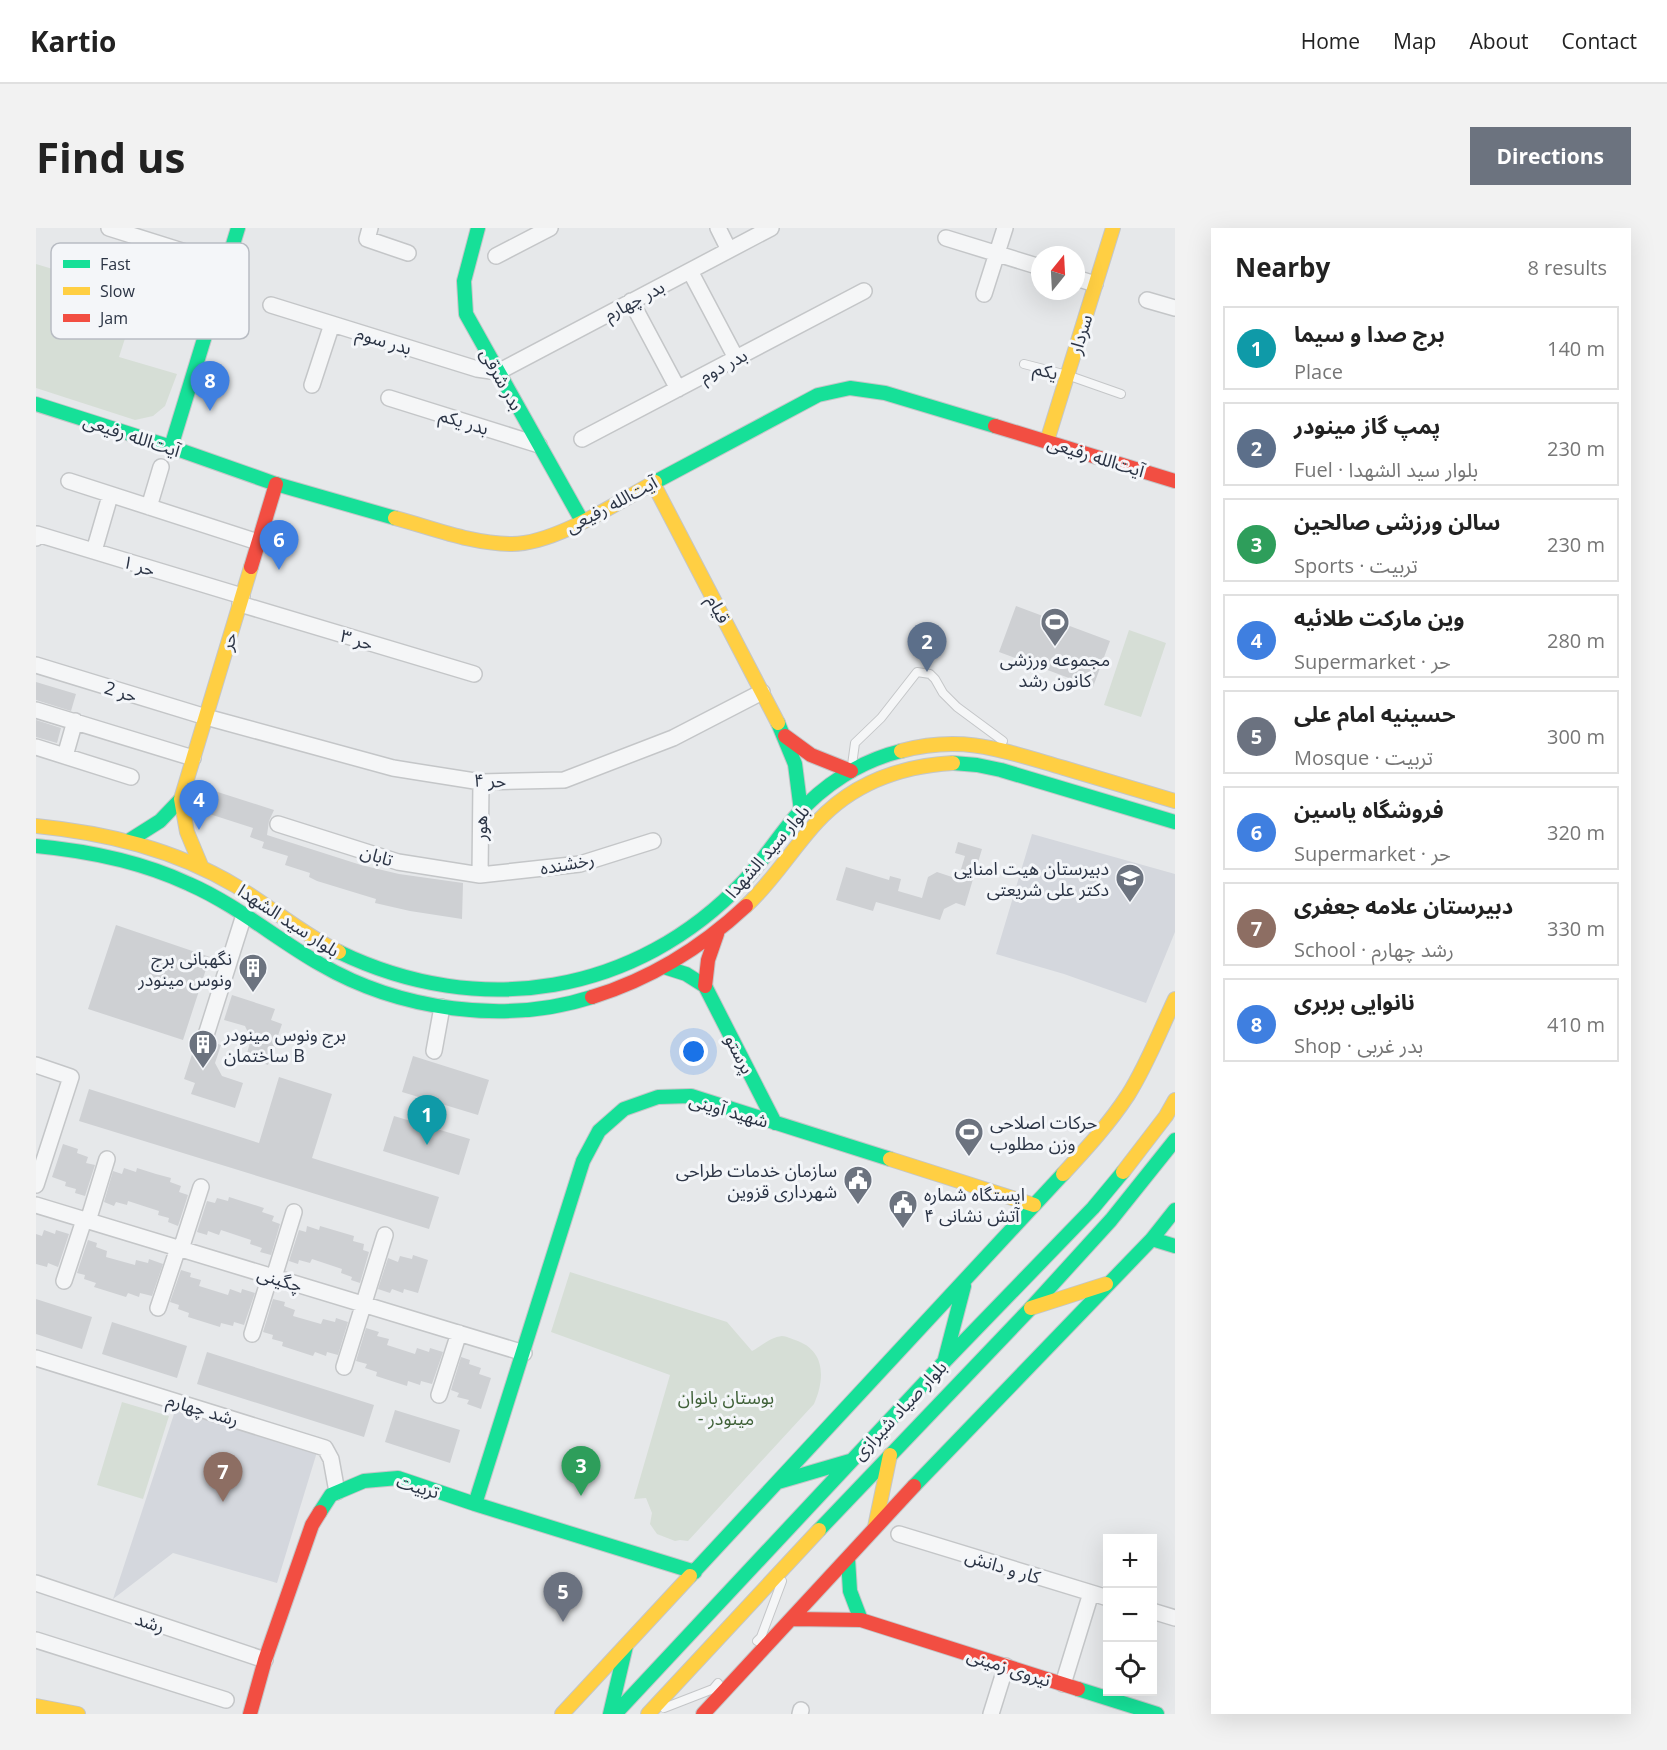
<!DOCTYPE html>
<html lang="en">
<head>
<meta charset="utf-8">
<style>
  body { margin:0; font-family:"Open Sans","Noto Sans Arabic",sans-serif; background:#f2f2f2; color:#222 }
  .controls { position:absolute; right:18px; bottom:18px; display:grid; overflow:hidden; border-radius:0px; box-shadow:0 6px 24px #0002 }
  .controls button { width:54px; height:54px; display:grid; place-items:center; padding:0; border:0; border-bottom:2px solid #e0e0e0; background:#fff; color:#222; font:30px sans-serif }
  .compass { position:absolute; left:995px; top:18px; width:54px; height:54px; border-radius:50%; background:#fff; box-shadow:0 6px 24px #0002; rotate:18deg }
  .you { position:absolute; left:658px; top:824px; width:21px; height:21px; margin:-15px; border:4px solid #fff; border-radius:50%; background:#1a73e8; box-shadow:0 0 0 9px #1a73e833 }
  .badge { display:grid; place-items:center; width:39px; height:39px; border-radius:50%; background:#6c737f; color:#fff; font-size:20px; font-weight:700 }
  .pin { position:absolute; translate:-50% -50px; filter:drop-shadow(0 2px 3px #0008) }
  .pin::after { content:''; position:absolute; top:32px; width:21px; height:18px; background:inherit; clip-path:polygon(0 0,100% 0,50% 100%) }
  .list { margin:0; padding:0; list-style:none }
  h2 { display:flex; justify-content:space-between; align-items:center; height:78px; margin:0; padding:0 24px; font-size:26px }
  h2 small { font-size:20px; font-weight:400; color:#767676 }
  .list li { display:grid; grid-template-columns:39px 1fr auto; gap:18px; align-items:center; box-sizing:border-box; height:84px; margin:0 12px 12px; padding:0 12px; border:2px solid #e0e0e0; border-radius:0px }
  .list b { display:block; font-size:22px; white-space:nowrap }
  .list p { margin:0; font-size:20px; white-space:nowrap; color:#767676 }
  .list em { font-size:20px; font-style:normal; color:#767676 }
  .icon { flex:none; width:33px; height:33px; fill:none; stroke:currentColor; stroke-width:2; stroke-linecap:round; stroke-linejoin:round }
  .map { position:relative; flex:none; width:1139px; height:1486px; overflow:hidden; border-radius:0px }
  header { display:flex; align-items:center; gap:36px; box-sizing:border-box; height:84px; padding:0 30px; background:#fff; border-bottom:2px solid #e0e0e0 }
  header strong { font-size:28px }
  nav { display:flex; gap:33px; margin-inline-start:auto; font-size:21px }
  .intro { display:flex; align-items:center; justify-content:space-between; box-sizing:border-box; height:144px; padding:0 36px }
  h1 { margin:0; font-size:42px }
  .button { padding:15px 27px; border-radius:0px; background:#6c737f; color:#fff; font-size:21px; font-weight:700 }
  main { display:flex; gap:36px; padding:0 36px }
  aside { flex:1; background:#fff; border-radius:0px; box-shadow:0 6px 24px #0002 }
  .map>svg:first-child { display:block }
  .built { fill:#d4d7dd }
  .green { fill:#d6ded6 }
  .building { fill:#ced0d3 }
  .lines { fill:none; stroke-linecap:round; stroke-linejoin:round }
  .lane-casing { stroke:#c4c6c8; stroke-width:10 }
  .street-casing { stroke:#c4c6c8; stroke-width:18 }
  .fast-casing { stroke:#c4c6c8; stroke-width:16 }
  .slow-casing { stroke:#c4c6c8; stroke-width:16 }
  .jam-casing { stroke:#c4c6c8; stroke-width:16 }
  .lane { stroke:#f5f6f7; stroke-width:8 }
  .street { stroke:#f5f6f7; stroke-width:15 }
  .fast { stroke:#16e098; stroke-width:14 }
  .slow { stroke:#ffcf43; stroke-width:14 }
  .jam { stroke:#f24e42; stroke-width:14 }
  .labels { text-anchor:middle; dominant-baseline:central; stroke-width:6; stroke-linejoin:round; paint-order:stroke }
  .street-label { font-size:18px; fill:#2b3445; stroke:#f4f6f9 }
  .poi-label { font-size:18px; fill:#2b3445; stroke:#f4f6f9; text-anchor:end }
  .park-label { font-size:18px; fill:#3f6138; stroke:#f4f6f9 }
  .key { fill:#f4f6f9; stroke:#b8bcc3; stroke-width:1.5 }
  .key-label { font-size:16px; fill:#2b3445 }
</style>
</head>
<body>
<header>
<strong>Kartio</strong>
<nav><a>Home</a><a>Map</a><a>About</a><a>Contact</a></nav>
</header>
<div class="intro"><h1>Find us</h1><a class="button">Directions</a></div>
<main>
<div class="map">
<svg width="1139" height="1486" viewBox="0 0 1139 1486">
  <rect width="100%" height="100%" fill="#e6e8ea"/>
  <path class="built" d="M996,606L1139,646V704L1110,775L1028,746L960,726Z
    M139,1183L281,1224L241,1355L137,1325L77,1371Z"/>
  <path class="green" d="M0,36L103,67L83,129L141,146L129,178L117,188L99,192L0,160Z
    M1093,402L1130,415L1105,489L1068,477Z
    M534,1044L691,1094L716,1123C725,1118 735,1109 746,1108C750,1108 756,1111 759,1112C790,1122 789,1151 778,1176L652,1313L644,1312L639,1313L621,1306L614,1296L616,1285L610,1270L598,1271L634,1147L515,1104Z
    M86,1174L133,1188L107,1271L61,1257Z"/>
  <path class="building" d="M980,378L1074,413L1057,459L963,424Z
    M0,454L40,466L35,483L0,472Z
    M0,492L25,500L21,515L0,509Z
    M163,558L238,582L233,593L231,607L325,637L363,646L427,655L426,691L374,683L339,675L340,671L281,653L273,649L274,645L249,637L252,628L226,620L228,614L214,609L217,600L161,582L159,572Z
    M922,614L946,621L929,678L920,675L908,681L904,692L840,674L837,683L800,672L810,639L853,652L854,648L865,651L862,663L886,670L892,649L901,644L922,651L929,628L919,625Z
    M80,697L174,729L147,812L52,781Z
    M196,767L239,781L235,792L246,796L232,837L210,829L215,811L209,798L188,792Z
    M161,811L168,816L176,814L185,817L179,835L186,848L207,855L199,880L155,866L159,855L148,851Z
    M377,828L453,852L442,887L366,864Z
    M243,849L296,866L276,930L403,969L393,1001L43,893L53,861L223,915Z
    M358,888L434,911L423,947L347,923Z
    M27,916L42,921L41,925L52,929L50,935L59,937L49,968L39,965L40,961L29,958L30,954L16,949Z
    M88,940L100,944L101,940L120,946L135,950L134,954L145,958L143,964L152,967L142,998L132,994L133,990L122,987L123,983L92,973L91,977L80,974L78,978L68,974L77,943L86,946Z
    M193,969L228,980L226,984L238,988L236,993L244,996L235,1027L224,1024L226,1020L214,1016L215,1012L185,1002L183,1007L172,1003L171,1007L161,1004L171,973L179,975L181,970L192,973Z
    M271,998L283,1002L284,998L318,1008L317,1013L328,1016L327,1022L333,1024L324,1055L315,1052L316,1049L305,1045L306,1041L276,1031L274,1035L263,1032L262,1036L253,1033L263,1002L270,1004Z
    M8,1002L19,1006L20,1002L33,1006L22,1039L12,1035L11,1039L0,1036V1006L6,1008Z
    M52,1012L61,1015L60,1019L71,1023L70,1029L99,1037L100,1032L112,1035L113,1031L127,1036L116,1068L104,1065L103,1069L92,1065L90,1069L58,1059L60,1055L48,1051L49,1047L41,1045Z
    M377,1027L392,1032L382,1065L368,1061L367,1065L356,1061L354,1065L342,1061L352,1030L362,1034L364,1028L376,1031Z
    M145,1042L155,1045L154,1049L165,1052L163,1058L192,1067L194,1061L205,1065L206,1061L219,1065L208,1097L198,1094L197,1098L185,1095L184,1099L152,1089L153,1085L142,1081L143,1077L134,1074Z
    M0,1071L56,1089L46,1121L0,1106Z
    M237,1071L249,1074L248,1078L259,1082L257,1088L285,1096L287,1091L299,1094L300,1090L312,1094L302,1127L291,1124L290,1128L279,1124L277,1128L246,1118L247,1114L236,1111L237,1107L227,1104Z
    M76,1094L151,1118L141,1150L66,1126Z
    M330,1100L343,1104L341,1108L353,1111L351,1117L379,1126L381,1120L393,1124L394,1120L407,1124L396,1156L385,1153L384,1157L372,1153L371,1158L340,1148L341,1144L329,1140L331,1136L320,1133Z
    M171,1124L338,1177L328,1209L161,1156Z
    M425,1129L434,1132L433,1136L445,1140L443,1146L455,1150L445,1181L431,1176L433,1172L421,1169L423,1165L415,1162Z
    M359,1182L424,1202L414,1235L349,1214Z"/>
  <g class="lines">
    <g class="lane-casing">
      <path id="lane" d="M988,136L1031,147L1085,166
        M816,537L819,515L845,490L881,444L894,446L899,451L907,465L921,479L967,513
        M721,1413L725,1409L746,1353
        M628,1480L677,1461L682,1455"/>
    </g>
    <g class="street-casing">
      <path id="street" d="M73,0L162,28
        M334,0L331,11L372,25
        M682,0L693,22
        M910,10L1004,39
        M460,28L514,0
        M654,43L700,130
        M1040,50L1059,56
        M948,66L969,0
        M1111,72L1139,80
        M595,73L642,161
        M235,77L441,141L462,144L735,0
        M276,157L296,96
        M353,170L503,217
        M546,211L828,63
        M33,253L222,314
        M113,279L125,239
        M0,310L1,306L206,368
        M58,323L74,268
        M204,376L438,446
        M0,437L170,489L357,540L445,554L528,552L637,510L726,464
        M0,482L157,530
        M0,519L95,549
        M29,528L39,493
        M242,596L362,634L444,647L544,636L617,613
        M444,647L445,554
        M170,807L208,687
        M398,823L406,779
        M0,837L35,849L0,957
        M0,977L488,1125
        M52,993L71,931
        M145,1021L165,959
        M238,1049L258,984
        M28,1053L48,992
        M122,1080L142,1020
        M216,1106L234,1048
        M0,1130L289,1220L295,1231L301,1264
        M308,1139L349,1007
        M403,1167L423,1105
        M863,1306L1072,1370
        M0,1355L229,1432
        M1116,1383L1139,1390
        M0,1412L190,1472
        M1027,1456L1055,1365
        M764,1486L765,1482
        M955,1486L970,1438"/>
    </g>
    <g class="fast-casing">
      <path id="fast" d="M442,0L428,53L430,86L546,293
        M0,176L135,219L240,256L359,290
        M135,219L202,0
        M619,254L782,167L814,160L849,165L959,198
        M742,495L759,536L765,583
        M917,535L941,537L965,542L1139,594
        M94,612L124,593L145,571
        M0,618C53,623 104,633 153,656C201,677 240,711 284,736C363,782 469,797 556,769
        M303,724C444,792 600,767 708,653C727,633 741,610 759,589C787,557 824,533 865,523
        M628,739L650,746L669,758L739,895
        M1116,1011L1139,1018
        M909,1131L928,1058
        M742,1254L814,1233
        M878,1258L1116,1011L1139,982
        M439,1276L547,933L563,903L588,881L622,869L655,868L854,931
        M284,1284L295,1267L328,1253L362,1250L439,1276L659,1344
        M783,1302L994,1081L1075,992L1139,912
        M812,1331L814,1363L825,1392
        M654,1348L1027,946
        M1042,1461L1121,1486
        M574,1486L590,1418
        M579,1486L908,1134L1057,980L1087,944"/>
    </g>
    <g class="slow-casing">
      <path id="slow" d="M1011,213L1077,0
        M617,255L742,495
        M359,290C397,300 436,316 476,316C519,316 580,275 619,254
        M865,523C928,506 969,523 1028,540C1065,551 1102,562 1139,573
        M0,598C70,605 138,621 200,658C235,679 266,706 303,724
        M166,640L151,604L145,571L215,339
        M710,678C737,653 756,621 781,594C817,555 865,538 917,535
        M854,931L998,977
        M1087,944L1130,888L1139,872
        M1027,946C1050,921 1073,896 1092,867C1111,837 1124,803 1139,771
        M995,1080L1070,1056
        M839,1299L854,1227
        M0,1478L42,1486
        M526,1486L654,1348
        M612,1486L783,1302"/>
    </g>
    <g class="jam-casing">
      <path id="jam" d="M959,198L1139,253
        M215,339L240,256
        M749,508L775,527L815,543
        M669,758L672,732L681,706
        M556,769C615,751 665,720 710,678
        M757,1391L825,1392L1042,1461
        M214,1486L229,1432L276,1297L284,1284
        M667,1486L878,1258"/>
    </g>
    <use href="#lane" class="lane"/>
    <use href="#street" class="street"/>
    <use href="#fast" class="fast"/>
    <use href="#slow" class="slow"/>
    <use href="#jam" class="jam"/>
  </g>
  <defs>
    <g id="stadium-pin" transform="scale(1.5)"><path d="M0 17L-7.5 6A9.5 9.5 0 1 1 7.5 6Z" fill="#6c737f" stroke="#f4f6f9"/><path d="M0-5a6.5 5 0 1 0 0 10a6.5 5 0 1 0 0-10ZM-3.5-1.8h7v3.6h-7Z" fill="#fff"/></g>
    <g id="school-pin" transform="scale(1.5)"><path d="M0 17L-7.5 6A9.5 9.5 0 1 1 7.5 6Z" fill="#6c737f" stroke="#f4f6f9"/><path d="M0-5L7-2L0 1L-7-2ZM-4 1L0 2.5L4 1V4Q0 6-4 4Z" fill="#fff"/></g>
    <g id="building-pin" transform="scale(1.5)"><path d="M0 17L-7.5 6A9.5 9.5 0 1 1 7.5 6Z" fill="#6c737f" stroke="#f4f6f9"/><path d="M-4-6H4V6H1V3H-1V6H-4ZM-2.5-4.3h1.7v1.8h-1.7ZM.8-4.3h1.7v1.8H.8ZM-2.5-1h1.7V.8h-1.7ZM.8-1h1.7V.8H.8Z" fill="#fff"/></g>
    <g id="civic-pin" transform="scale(1.5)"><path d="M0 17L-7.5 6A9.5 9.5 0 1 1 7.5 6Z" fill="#6c737f" stroke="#f4f6f9"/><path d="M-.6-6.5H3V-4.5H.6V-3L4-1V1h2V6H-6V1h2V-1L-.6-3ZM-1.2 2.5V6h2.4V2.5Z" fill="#fff"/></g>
  </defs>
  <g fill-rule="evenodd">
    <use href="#stadium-pin" x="1019" y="394"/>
    <use href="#school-pin" x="1094" y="650"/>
    <use href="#building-pin" x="217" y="740"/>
    <use href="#building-pin" x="167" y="816"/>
    <use href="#stadium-pin" x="933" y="904"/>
    <use href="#civic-pin" x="822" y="952"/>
    <use href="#civic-pin" x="867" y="976"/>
  </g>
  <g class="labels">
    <g class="street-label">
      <text transform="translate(598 72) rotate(-28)">بدر چهارم</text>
      <text transform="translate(1044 106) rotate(-73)">سردار</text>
      <text transform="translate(348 112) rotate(17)">بدر سوم</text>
      <text transform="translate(687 137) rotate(-28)">بدر دوم</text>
      <text transform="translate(1010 142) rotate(15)">یکم</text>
      <text transform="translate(466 151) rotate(61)">بدر شرقی</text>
      <text transform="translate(428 193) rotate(17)">بدر یکم</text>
      <text transform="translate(96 207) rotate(18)">آیت‌الله رفیعی</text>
      <text transform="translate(1060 228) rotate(17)">آیت‌الله رفیعی</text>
      <text transform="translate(575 276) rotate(-28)">آیت‌الله رفیعی</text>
      <text transform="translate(103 337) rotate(17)">حر ۱</text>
      <text transform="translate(683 381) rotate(62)">قیام</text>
      <text transform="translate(321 411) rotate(17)">حر ۳</text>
      <text transform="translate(192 413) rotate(-73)">حر</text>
      <text transform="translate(85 463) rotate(17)">حر 2</text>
      <text transform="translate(454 552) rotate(2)">حر ۴</text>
      <text transform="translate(444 600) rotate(-89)">هور</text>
      <text transform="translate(731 623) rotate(-49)">بلوار سید الشهدا</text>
      <text transform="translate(341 627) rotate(17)">تابان</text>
      <text transform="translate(531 635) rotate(-10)">رخشنده</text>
      <text transform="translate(253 692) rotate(33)">بلوار سید الشهدا</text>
      <text transform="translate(704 826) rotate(63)">پرستو</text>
      <text transform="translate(693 882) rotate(16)">شهید آوینی</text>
      <text transform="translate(244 1051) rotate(17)">چگینی</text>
      <text transform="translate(167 1181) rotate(17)">رشد چهارم</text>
      <text transform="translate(863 1182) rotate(-47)">بلوار صیاد شیرازی</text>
      <text transform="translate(382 1258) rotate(16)">تربیت</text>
      <text transform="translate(967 1338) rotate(17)">کار و دانش</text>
      <text transform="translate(114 1394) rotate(18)">رشد</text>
      <text transform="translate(973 1439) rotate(18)">نیروی زمینی</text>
    </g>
    <g class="poi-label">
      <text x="1019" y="431" text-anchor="middle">مجموعه ورزشی<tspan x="1019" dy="21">کانون رشد</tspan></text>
      <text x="1073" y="640">دبیرستان هیت امنایی<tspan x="1073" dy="21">دکتر علی شریعتی</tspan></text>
      <text x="196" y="730">نگهبانی برج<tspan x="196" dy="21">ونوس مینودر</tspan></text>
      <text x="188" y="806" text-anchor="start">برج ونوس مینودر<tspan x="188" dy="21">ساختمان B</tspan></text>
      <text x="954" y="894" text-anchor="start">حرکات اصلاحی<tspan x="954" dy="21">وزن مطلوب</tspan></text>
      <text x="801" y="942">سازمان خدمات طراحی<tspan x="801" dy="21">شهرداری قزوین</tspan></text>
      <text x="888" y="966" text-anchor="start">ایستگاه شماره<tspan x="888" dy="21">۴ آتش نشانی</tspan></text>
    </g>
    <g class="park-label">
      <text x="690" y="1169">بوستان بانوان<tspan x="690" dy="21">- مینودر</tspan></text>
    </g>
  </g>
  <rect x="15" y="15" width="198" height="96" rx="9" class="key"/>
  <rect x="27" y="32" width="27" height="8" fill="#16e098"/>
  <rect x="27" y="59" width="27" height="8" fill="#ffcf43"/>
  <rect x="27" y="86" width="27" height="8" fill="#f24e42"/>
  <g class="key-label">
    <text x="64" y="42">Fast</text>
    <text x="64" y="69">Slow</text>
    <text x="64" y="96">Jam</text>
  </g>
</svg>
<div class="controls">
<button>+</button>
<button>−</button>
<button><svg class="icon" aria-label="locate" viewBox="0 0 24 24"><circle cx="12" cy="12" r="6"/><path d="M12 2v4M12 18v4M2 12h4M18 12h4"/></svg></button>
</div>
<svg class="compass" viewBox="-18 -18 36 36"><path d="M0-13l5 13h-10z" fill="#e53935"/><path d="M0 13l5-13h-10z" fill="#767676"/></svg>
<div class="you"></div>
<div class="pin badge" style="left:391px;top:917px;background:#0f9aa8">1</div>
<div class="pin badge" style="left:891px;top:444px;background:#5c6f8a">2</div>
<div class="pin badge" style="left:545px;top:1268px;background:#2e9e5b">3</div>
<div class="pin badge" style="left:163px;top:602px;background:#3f7fe0">4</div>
<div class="pin badge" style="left:527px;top:1394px;background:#6b7280">5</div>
<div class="pin badge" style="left:243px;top:342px;background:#3f7fe0">6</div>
<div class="pin badge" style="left:187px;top:1274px;background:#8d6e63">7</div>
<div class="pin badge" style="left:174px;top:183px;background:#3f7fe0">8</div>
</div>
<aside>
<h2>Nearby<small>8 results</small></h2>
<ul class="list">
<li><span class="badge" style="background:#0f9aa8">1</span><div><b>برج صدا و سیما</b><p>Place</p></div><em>140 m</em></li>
<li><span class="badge" style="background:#5c6f8a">2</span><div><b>پمپ گاز مینودر</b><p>Fuel · بلوار سید الشهدا</p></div><em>230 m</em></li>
<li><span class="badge" style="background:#2e9e5b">3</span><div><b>سالن ورزشی صالحین</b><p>Sports · تربیت</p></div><em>230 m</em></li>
<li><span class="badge" style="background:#3f7fe0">4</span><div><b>وین مارکت طلائیه</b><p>Supermarket · حر</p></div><em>280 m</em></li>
<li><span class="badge" style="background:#6b7280">5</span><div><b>حسینیه امام علی</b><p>Mosque · تربیت</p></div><em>300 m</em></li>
<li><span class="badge" style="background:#3f7fe0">6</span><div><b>فروشگاه یاسین</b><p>Supermarket · حر</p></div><em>320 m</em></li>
<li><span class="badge" style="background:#8d6e63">7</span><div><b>دبیرستان علامه جعفری</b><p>School · رشد چهارم</p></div><em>330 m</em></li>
<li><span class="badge" style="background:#3f7fe0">8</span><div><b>نانوایی بربری</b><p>Shop · بدر غربی</p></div><em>410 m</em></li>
</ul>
</aside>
</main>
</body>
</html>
